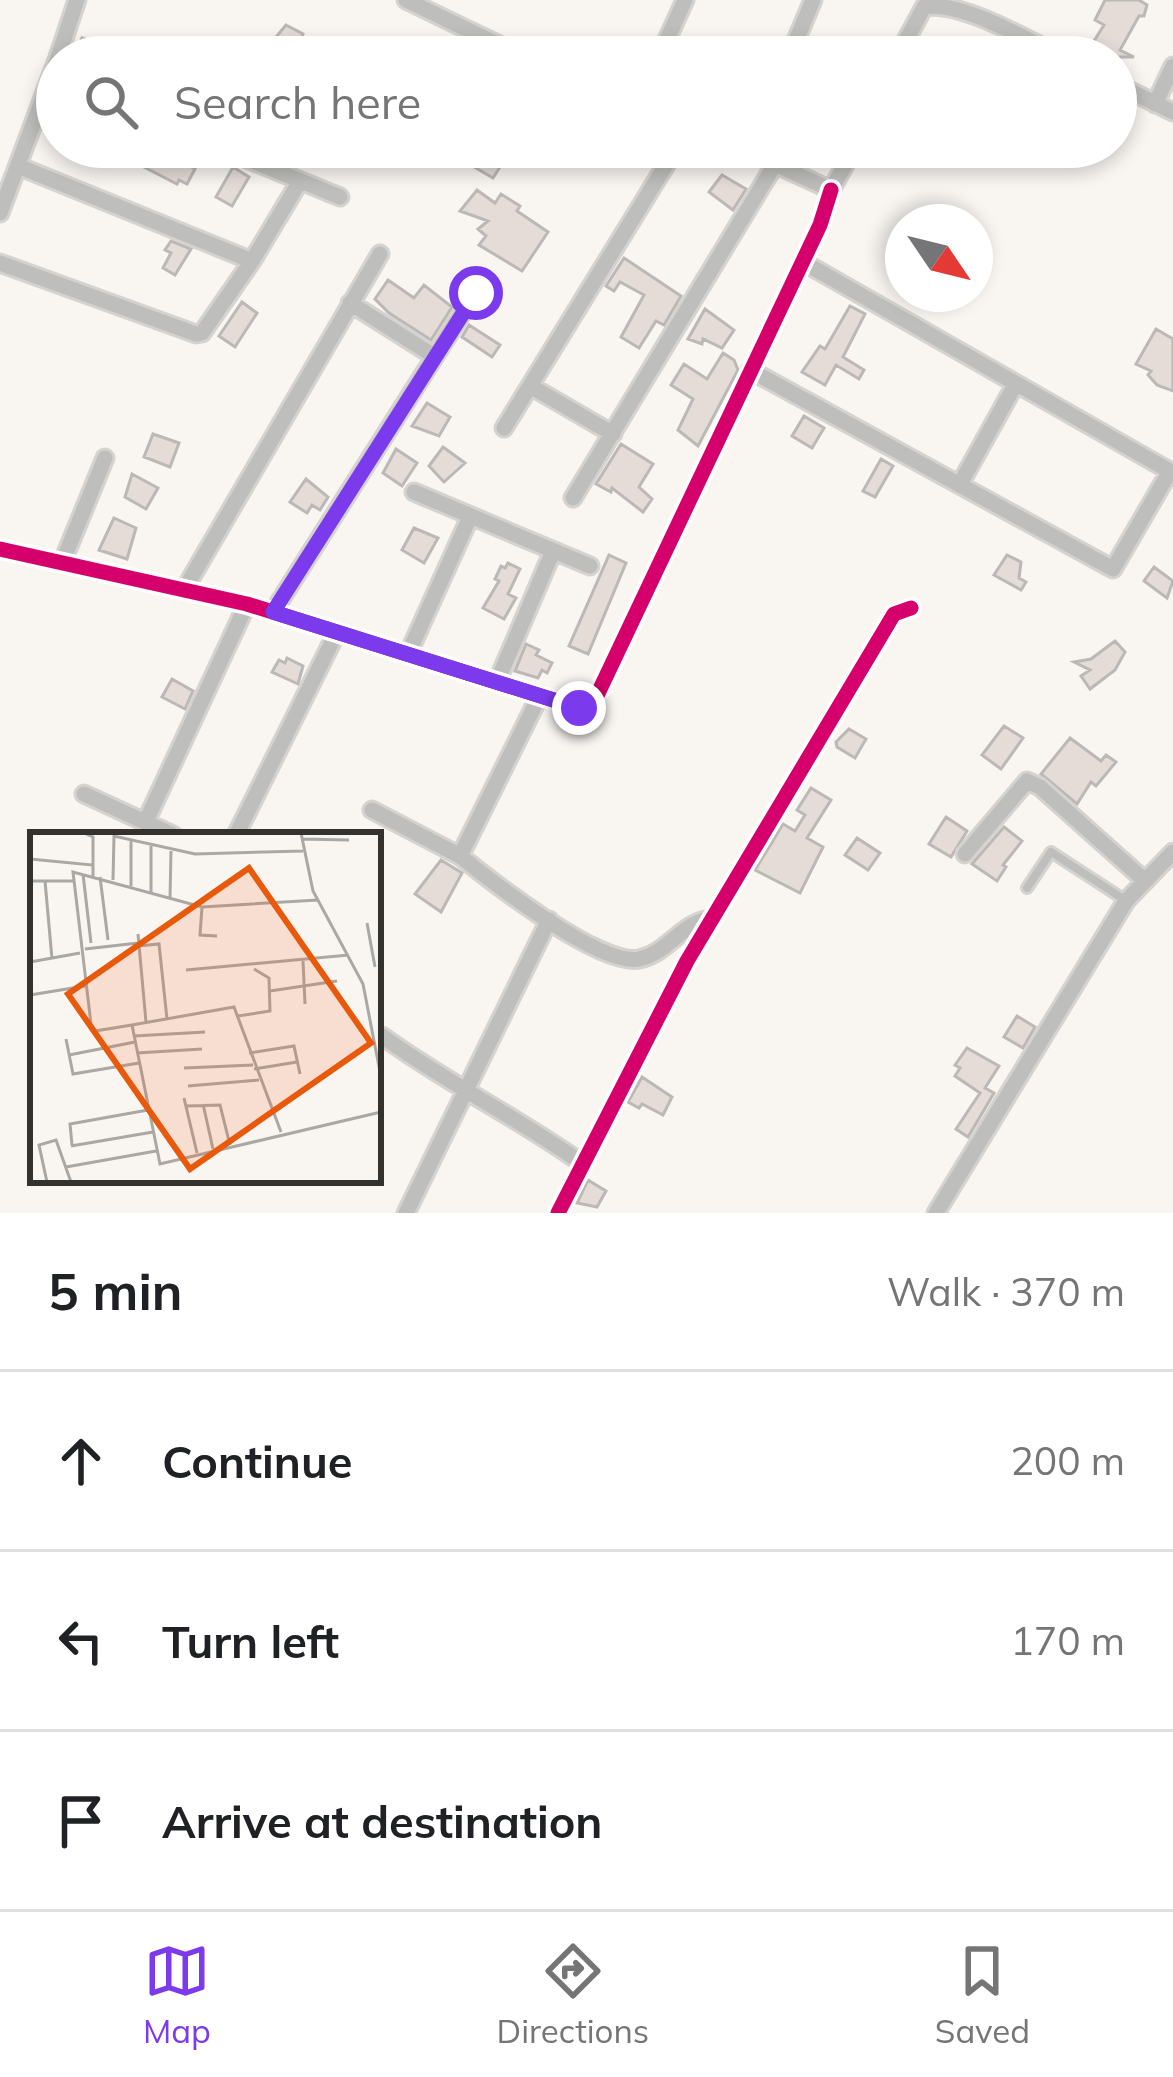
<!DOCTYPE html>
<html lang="en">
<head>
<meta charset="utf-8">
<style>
  body { margin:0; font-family:Mulish,sans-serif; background:#f6f6f6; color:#202124 }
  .compass { position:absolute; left:885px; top:204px; width:108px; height:108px; border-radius:50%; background:#fff; box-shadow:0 6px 18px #0003; rotate:125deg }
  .stop { position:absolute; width:36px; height:36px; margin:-27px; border:9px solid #7c3aed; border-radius:50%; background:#fff }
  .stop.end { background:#7c3aed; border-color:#fff; box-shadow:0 3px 12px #0008 }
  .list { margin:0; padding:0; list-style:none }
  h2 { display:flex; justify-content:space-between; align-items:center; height:156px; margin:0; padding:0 48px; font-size:51px }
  h2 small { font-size:39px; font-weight:400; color:#757577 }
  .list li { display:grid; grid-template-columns:78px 1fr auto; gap:36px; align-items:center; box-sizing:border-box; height:180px; padding:0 48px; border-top:3px solid #e0e0e0 }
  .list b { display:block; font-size:45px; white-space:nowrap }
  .list em { font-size:39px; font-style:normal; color:#757577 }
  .icon { flex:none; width:66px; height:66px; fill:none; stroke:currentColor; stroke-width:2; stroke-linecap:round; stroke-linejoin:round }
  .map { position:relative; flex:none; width:1173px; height:1213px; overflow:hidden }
  .search { position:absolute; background:#fff; box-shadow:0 6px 18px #0003; left:36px; right:36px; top:36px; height:132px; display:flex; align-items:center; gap:30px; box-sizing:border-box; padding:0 42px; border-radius:66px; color:#757577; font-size:45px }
  .sheet { height:696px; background:#fff }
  nav { display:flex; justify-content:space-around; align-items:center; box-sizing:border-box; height:168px; border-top:3px solid #e0e0e0; background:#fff; font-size:33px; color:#757577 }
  nav a { display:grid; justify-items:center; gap:6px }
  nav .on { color:#7c3aed }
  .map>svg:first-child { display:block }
  .building { fill:#e5dcd8; stroke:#bbb8b6; stroke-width:3 }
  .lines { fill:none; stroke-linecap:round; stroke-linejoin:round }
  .lane-casing { stroke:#d5d3d0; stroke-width:14 }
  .street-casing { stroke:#d5d3d0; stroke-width:21 }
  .lane { stroke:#bebebc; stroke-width:8 }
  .street { stroke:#bebebc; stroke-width:15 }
  .cycleway-casing { stroke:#fff; stroke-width:22 }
  .cycleway { stroke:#d6006c; stroke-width:15 }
  .route { stroke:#7c3aed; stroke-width:15 }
  .inset-road { fill:none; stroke:#aaa8a4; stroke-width:3 }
  .view { fill:#e8590c; fill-opacity:0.15; stroke:#e8590c; stroke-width:6 }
  .inset-edge { fill:none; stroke:#34322f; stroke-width:6 }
</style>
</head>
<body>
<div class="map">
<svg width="1173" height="1213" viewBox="0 0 1173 1213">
  <rect width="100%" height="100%" fill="#f9f6f2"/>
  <path class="building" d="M1105,0H1139L1147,5L1144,16H1139L1120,50L1134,57H1084L1104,25L1095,20Z
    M286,25L303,34L298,47L316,57H283L267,48Z
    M82,38L103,47L125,57H74Z
    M105,147H156L195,169L187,184L179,180L177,184Z
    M440,147H479L505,159L493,178Z
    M233,167L249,177L232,206L216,197Z
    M722,175L746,189L733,210L709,192Z
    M477,190L495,203L501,194L520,206L517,211L548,232L522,271L479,245L486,236L478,229L488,221L460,211Z
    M171,241L191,249L175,275L163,268L171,253L165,250Z
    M624,258L681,296L664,325L656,321L639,348L621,337L644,295L620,282L614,291L606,286Z
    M388,280L414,298L424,285L452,307L431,340L389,313L375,299Z
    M242,302L257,313L235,347L219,336Z
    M850,306L865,314L843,357L864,370L859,379L836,365L825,385L802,372L820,346L825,349Z
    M705,309L734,330L722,348L703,339L702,344L688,339Z
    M469,325L500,345L492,357L462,337Z
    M1156,329L1173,339V391L1157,385L1148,375L1151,371L1136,364Z
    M723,353L734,360L738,370L698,446L678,430L693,399L671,385L684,364L707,379Z
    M427,403L450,417L439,436L412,426Z
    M804,416L824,428L812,448L792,436Z
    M153,434L179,443L170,467L144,457Z
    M621,444L653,464L639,487L652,499L643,512L612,488L611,492L596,484Z
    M443,447L465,463L444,482L429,466Z
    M396,449L417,463L402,486L383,473Z
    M881,459L893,466L875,497L863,491Z
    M132,474L158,488L146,509L125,497Z
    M306,479L328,497L320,510L312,505L307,513L290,502Z
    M114,518L136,528L127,559L99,550Z
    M414,528L438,538L424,563L402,550Z
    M609,555L626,563L588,654L569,646Z
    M1007,555L1021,562L1019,578L1026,582L1021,590L994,575Z
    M508,563L520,569L508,594L516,598L504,619L483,608L499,581L495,579L501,566L505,568Z
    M1154,567L1173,581L1167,598L1144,581Z
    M1115,641L1125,652L1115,670L1090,689L1081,676L1090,670L1074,662L1091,659Z
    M526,644L539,650L536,655L552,663L547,673L542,670L538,678L515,671Z
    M287,658L303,666L298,684L272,672L279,660L285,663Z
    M172,679L193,691L185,709L162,697Z
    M1004,726L1023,738L1001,769L982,755Z
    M849,729L866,739L855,758L837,747L836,742Z
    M1070,738L1101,761L1106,755L1116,762L1096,786L1091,782L1077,804L1041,774Z
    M811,788L831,800L807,838L823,847L800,893L755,870L783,824L795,831L805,815L797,810Z
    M946,817L967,831L951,857L929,844Z
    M1004,827L1022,841L1003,865L1006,867L997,881L972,864Z
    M857,838L880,853L868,870L845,855Z
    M441,860L462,873L441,912L415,894Z
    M1017,1016L1035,1027L1023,1048L1004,1037Z
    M967,1048L999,1066L985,1088L994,1093L968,1137L956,1129L980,1093L955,1076L960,1068L955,1065Z
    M642,1077L672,1097L663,1115L642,1104L639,1108L628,1102Z
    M588,1180L606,1191L597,1207L577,1203Z"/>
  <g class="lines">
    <g class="lane-casing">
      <path id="lane" d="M1027,888L1051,852L1125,900"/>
    </g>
    <g class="street-casing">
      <path id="street" d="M406,0L524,57
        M58,57L77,0
        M659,57L685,0
        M789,57L813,0
        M897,57L924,7C960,0 1028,40 1062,57
        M1116,84L1173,112
        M1155,104L1173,66
        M218,147L340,197
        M738,147L831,190L855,147
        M18,166L252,261
        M0,213L57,60
        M803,262L1173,473
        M0,263L196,334L202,333L252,261L300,181
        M350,303L434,356
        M750,370L1113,569L1170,471
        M532,387L613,434
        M504,428L677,147
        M960,484L1015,385
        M414,492L590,566
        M573,498L774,166
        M0,549L247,604L579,708L592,706L820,225L831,190
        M62,563L105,458
        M184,590L380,254
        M273,612L475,293
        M408,654L470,517
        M497,682L553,551
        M540,695L460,856C492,882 601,967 639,959C669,953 682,921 712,919
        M84,794L173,835
        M372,810L460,856
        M146,821L247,604
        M236,835L337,632
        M965,854L1027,781L1040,787L1143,879
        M382,1036C447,1083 518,1118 583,1164
        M406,1213L549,920
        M558,1213L687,961L894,614L911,608
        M936,1213L1126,901L1173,852"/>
    </g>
    <use href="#lane" class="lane"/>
    <use href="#street" class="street"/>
    <g class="cycleway-casing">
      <path id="cycleway" d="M0,549L247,604L579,708L592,706L820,225L831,190
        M558,1213L687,961L894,614L911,608"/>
    </g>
    <use href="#cycleway" class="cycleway"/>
  </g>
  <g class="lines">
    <path class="route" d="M476,293L273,612L579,708"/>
  </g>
  <g transform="translate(30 832)">
    <rect width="351" height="351" fill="#f9f6f2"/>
    <path class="inset-road" d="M54,1L63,5V33M271,1L283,59L333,152L351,245M272,7L319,8M0,27L63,33V44M53,42L61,111M70,45L78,108M83,48L84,4L165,22L273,19M0,49H43M15,49L22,127M101,54V9M121,61V14M140,66L141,19M288,68L172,75L43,40L61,192L65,199L102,193L130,332L351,280M172,75L170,103L187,104M337,91L345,135M108,102L116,190M108,114L129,112L137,187M55,117L108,111M273,129L275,172M0,130L50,121M156,138L319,123M240,159L307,149M0,163L55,154M208,184L240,179L239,146L224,137M102,193L204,175L251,300M104,204L175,200M36,207L43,242L109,231M107,221L172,217M219,221L264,214L270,242M39,223L105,210M154,236L223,233M224,237L267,230M158,254L229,248M154,266L167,321M173,272L183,317M156,274L190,273L200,313M42,313L40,292L118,278M41,314L123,300M36,335L126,319M17,350L9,313L26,308L41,350"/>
    <path class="view" d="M219,36L341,211L160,337L38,162Z"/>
    <rect width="351" height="351" class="inset-edge"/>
  </g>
</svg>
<svg class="compass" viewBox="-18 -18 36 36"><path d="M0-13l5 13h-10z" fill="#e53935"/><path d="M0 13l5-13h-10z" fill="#757577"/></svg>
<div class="stop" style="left:476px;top:293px"></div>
<div class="stop end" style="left:579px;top:708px"></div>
<div class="search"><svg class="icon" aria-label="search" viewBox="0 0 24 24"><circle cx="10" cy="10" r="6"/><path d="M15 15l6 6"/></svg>Search here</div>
</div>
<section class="sheet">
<h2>5 min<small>Walk · 370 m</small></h2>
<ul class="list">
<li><svg class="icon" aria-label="ahead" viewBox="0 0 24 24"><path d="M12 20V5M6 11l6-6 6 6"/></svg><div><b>Continue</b></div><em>200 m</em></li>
<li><svg class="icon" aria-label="left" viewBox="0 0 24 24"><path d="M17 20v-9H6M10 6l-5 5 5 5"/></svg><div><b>Turn left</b></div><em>170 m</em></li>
<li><svg class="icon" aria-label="arrive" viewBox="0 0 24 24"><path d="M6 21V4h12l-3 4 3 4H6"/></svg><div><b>Arrive at destination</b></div></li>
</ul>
</section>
<nav>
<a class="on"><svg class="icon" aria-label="map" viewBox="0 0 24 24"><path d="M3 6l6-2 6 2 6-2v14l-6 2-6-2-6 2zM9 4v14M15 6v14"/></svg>Map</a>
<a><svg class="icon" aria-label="directions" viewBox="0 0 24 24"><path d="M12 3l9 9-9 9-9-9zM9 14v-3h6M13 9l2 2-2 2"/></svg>Directions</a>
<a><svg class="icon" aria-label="saved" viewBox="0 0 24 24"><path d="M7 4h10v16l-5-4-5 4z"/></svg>Saved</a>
</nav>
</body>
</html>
